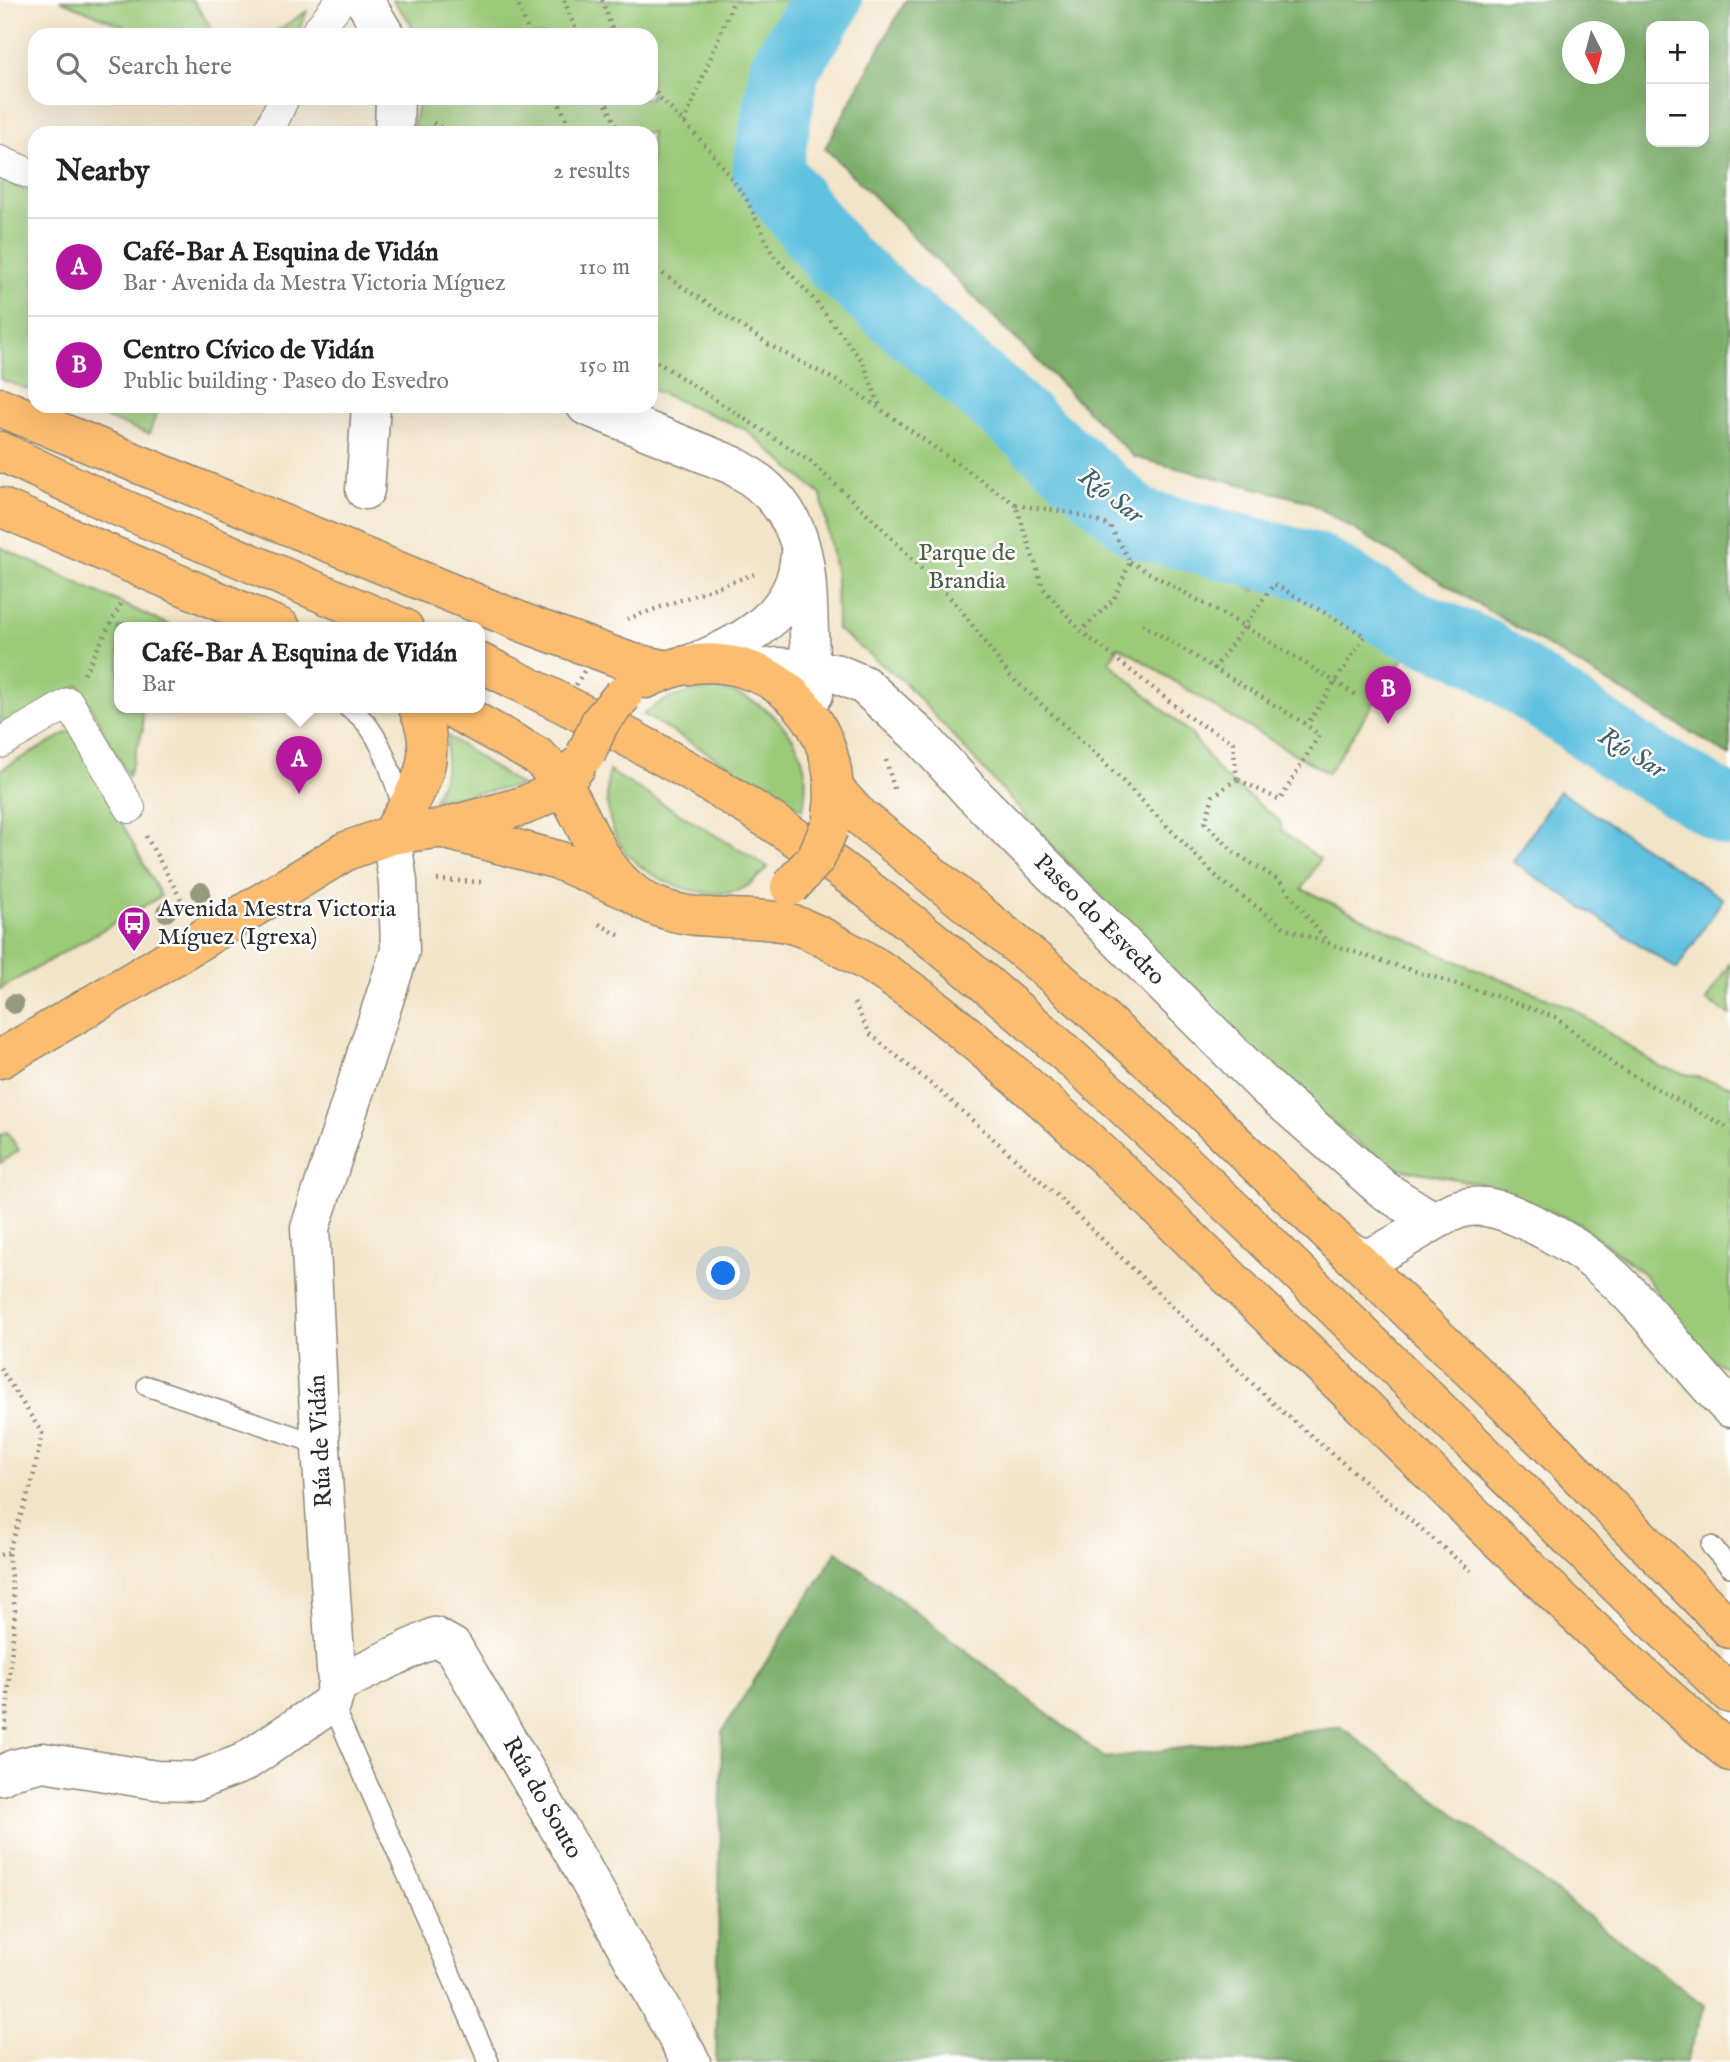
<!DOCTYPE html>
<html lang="en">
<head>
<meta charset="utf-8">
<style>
  body { margin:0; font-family:"IM FELL English",serif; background:#f2f2f2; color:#222 }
  .controls { position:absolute; right:21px; top:21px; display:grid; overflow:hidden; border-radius:14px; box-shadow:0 7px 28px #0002 }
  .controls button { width:63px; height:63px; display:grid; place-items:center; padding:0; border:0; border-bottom:2px solid #e0e0e0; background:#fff; color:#222; font:35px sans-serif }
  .compass { position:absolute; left:1562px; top:21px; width:63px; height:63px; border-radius:50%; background:#fff; box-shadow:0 7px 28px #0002; rotate:174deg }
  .you { position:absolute; left:724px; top:1274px; width:24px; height:24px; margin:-18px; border:5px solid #fff; border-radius:50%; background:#1a73e8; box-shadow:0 0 0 10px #1a73e833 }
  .badge { display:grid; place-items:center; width:46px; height:46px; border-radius:50%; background:#b5179e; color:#fff; font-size:23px; font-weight:700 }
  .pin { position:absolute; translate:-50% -58px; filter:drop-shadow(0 2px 4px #0008) }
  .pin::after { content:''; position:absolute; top:37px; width:24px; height:21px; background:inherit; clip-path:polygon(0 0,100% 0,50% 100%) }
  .popup { position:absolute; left:114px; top:622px; width:371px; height:91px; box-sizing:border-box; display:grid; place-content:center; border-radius:14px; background:#fff; filter:drop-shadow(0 2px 5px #0005); font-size:23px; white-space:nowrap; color:#767676 }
  .popup b { font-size:26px; color:#222 }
  .popup::after { content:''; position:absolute; left:50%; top:100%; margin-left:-14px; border:14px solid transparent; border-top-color:#fff }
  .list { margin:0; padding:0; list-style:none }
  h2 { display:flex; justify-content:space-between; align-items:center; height:91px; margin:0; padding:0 28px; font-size:30px }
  h2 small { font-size:23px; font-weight:400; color:#767676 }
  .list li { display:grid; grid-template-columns:46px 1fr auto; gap:21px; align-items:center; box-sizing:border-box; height:98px; padding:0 28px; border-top:2px solid #e0e0e0 }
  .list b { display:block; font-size:26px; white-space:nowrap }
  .list p { margin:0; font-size:23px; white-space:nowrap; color:#767676 }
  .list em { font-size:23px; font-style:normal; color:#767676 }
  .icon { flex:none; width:38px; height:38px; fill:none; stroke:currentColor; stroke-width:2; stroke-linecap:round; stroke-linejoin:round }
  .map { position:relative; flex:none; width:1730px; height:2062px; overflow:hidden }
  .search { position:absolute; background:#fff; box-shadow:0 7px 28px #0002; left:28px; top:28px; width:630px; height:77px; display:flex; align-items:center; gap:18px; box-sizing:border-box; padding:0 24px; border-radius:21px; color:#767676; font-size:26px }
  .panel { position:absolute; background:#fff; box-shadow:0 7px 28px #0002; left:28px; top:126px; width:630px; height:287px; border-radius:21px }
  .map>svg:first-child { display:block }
  .green { fill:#9bca79; stroke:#637a52; stroke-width:2 }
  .forest { fill:#7cae69; stroke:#546c4a; stroke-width:2; fill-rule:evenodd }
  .water { fill:#61c1df; stroke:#467685; stroke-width:2 }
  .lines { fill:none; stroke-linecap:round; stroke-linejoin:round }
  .river { stroke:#61c1df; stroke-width:70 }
  .service-casing { stroke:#8e887a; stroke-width:22 }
  .pedestrian-casing { stroke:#8e887a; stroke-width:32 }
  .minor-casing { stroke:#8e887a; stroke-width:41 }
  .primary-casing { stroke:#8e887a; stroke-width:41 }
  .path { stroke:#8e887a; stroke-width:4.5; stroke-dasharray:2 5; stroke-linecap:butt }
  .service { stroke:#fff; stroke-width:19 }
  .pedestrian { stroke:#fff; stroke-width:30 }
  .minor { stroke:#fff; stroke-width:38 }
  .primary { stroke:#fcbd6f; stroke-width:38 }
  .primary-bridge-casing { stroke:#8e887a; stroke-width:41; stroke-linecap:butt }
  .path-bridge { stroke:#8e887a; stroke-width:4.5; stroke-dasharray:2 5; stroke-linecap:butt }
  .primary-bridge { stroke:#fcbd6f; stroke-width:38 }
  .tree { fill:#97997e }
  .labels { text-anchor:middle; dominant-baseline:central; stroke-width:5; stroke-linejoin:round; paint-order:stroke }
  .park-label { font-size:24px; fill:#4d5b42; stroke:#fff }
  .poi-label { font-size:24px; fill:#2b2b2b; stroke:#fff; text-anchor:start }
  .street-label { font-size:24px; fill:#2b2b2b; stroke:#fff }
  .water-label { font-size:26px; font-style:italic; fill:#3e606a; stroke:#fff }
</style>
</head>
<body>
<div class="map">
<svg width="1730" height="2062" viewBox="0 0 1730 2062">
  <rect width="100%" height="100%" fill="#fff"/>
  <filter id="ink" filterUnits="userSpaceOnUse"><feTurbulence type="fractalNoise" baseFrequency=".0143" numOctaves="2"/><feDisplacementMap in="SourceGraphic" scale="14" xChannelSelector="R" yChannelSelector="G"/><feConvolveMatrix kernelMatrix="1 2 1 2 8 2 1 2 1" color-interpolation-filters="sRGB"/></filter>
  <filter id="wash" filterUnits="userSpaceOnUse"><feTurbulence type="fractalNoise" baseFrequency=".00686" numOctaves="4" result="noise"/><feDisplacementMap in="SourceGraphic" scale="28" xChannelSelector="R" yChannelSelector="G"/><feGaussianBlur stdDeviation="1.57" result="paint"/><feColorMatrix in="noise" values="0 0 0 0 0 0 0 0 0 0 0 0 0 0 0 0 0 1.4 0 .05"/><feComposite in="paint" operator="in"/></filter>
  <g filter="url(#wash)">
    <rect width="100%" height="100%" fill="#f2e4c8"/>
    <path class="green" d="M60,0H193L216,35H144Z
      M392,0H795L761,57L747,172L796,251L906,347L1033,452L1126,534L1180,542L1254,591L1270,572L1409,650L1328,773L1227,715L1119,646L1109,662L1192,735L1221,774L1280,821L1282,831L1320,859L1302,889L1446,957L1570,1007L1660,1067L1730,1086V1370L1699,1351L1643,1273L1578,1223L1482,1184L1387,1166L1267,1072L1134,935L904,682L837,629L836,576L821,495L745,429L651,389V133H412L419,98H651V35H412L411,23Z
      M307,11L297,35H271Z
      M0,179L35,194V392L0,379Z
      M74,406H159L149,434Z
      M0,547L175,628H119V708H142L143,729L128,776L79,685L0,729Z
      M699,690C708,690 718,689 726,691C763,699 800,733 805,772C807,785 805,798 803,810L643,714C660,700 677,695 699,690Z
      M72,730L161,896L0,989V770Z
      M448,736L521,786L434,800L445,772Z
      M609,771L768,867C759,876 751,886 739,890C700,903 636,877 617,839C606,817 605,795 609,771Z
      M1730,963V1015L1706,1001Z
      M7,1132L19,1150L0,1163V1135Z"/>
    <path class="forest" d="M906,0H1730V756L1307,501L1134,457L825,148ZM1651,26H1704V142H1651ZM1572,32H1614V74H1572Z
      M837,1551L1105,1758L1341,1727L1705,2006L1686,2062H716L722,1731Z"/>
    <path class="water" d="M1559,791L1723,899L1677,969L1513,862Z"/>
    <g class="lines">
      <path class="river" d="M827,0L785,67L767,171L838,261L1138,523L1316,568L1403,621L1479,651L1630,754L1730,812"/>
    </g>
  </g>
  <g filter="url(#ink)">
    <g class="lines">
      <g class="service-casing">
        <path id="service" d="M348,708C381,726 393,779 404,812
          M147,1386L321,1445
          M1711,1546L1730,1567
          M332,1703L489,2062"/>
      </g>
      <g class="pedestrian-casing">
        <path id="pedestrian" d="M314,35L341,0
          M268,133L284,98
          M0,161L35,176
          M0,743L69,703L130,808"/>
      </g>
      <g class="minor-casing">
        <path id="minor" d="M364,0L385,35
          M394,133L395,98
          M586,406L732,465C831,518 799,603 814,694
          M365,490L371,406
          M688,665C736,647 794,618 799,561
          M748,670L778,667L810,669L838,674L864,685L922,738L971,792L1266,1087L1384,1190L1433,1221
          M1349,1251C1353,1253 1358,1256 1363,1257C1383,1259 1436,1214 1463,1208C1487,1203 1508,1212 1529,1222C1554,1234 1580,1249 1601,1267C1650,1308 1685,1363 1730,1408
          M337,1684L435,1637L453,1647L580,1864L691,2062
          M0,1776L14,1769L43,1762L156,1780L196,1781L243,1763L332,1703L337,1684L320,1434L310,1228L400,951L398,882L391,835"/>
      </g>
      <g class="primary-casing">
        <path id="primary" d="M0,407L529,625L630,662L668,670
          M0,451L112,504L404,628
          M0,507L281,628
          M479,662C592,717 705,774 808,846C969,959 1113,1094 1255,1230C1414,1384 1571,1541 1730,1694
          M646,679C658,674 668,669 681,666C774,648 846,725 832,816
          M451,708L537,756C587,797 585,866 645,901C688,925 739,913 786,923C806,927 826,939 844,949C897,976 941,1013 986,1051C1068,1119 1144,1193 1220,1268C1265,1313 1313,1356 1358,1401C1480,1521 1599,1642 1730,1752
          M835,790L856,813L1050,972L1157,1068L1546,1442L1730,1629
          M446,830L558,860L624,889
          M391,835C416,791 442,760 418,708
          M0,1059L153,969L346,851L391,835L437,829L523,806L557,790L576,767"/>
      </g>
      <path class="path" d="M516,0L530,35
        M564,0L578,35
        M602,0L614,35
        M651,88L709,149L746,198L773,255L811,296L863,362L881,409
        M557,98L572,133
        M604,98L619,133
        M433,123L451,133
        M684,123L734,0
        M651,213L657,229L651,240
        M651,266L771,346L852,389L1016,505L1043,588L1081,631L1193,720L1233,742L1237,779
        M651,358L811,462L876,522L959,607L1009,675L1095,753L1220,880L1287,929L1375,959L1496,996L1555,1017L1616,1066L1730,1129
        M1016,505L1074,513L1110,526L1130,562L1114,599L1081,631
        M1130,562L1244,626L1358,696
        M627,619L754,574
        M1142,624L1307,725L1319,735L1280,800L1237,779
        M1214,669L1274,584L1365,636L1307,725
        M84,674L122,602
        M886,760L895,792
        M1237,779L1213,796L1205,823L1235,853L1280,881L1327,942
        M146,836L182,901
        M437,880L481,882
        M599,924L622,937
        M854,1003L870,1034L942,1093L1054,1193L1277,1407L1471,1571
        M0,1368L42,1433L32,1483L8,1552L15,1611L5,1731
        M0,1555L8,1552"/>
      <use href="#service" class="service"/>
      <use href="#pedestrian" class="pedestrian"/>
      <use href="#minor" class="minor"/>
      <use href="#primary" class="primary"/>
      <g class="primary-bridge-casing">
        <path id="primary-bridge" d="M586,754L600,722L623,695
          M790,887L816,858L829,828"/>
      </g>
      <path class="path-bridge" d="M576,685L584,671"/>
      <use href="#primary-bridge" class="primary-bridge"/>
    </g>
    <g class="tree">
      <circle cx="201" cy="892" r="10"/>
      <circle cx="166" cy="912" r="10"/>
      <circle cx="14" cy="1004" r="10"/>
    </g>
  </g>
  <defs>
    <g id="bus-pin" transform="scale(1.75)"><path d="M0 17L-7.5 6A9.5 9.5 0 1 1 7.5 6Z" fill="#b5179e" stroke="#fff"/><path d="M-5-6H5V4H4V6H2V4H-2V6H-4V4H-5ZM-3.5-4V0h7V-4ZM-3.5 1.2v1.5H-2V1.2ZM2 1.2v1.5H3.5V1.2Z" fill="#fff"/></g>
  </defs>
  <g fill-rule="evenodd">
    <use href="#bus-pin" x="134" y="923"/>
  </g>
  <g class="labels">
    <g class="park-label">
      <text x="967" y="553">Parque de<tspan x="967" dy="28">Brandia</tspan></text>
    </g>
    <g class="poi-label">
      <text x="158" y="909">Avenida Mestra Victoria<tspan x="158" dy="28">Míguez (Igrexa)</tspan></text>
    </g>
    <g class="street-label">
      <text transform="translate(1099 920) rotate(45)">Paseo do Esvedro</text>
      <text transform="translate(321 1441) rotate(-93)">Rúa de Vidán</text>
      <text transform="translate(542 1798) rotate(60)">Rúa do Souto</text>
    </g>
    <g class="water-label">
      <text transform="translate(1111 496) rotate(38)">Río Sar</text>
      <text transform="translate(1632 753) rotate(32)">Río Sar</text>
    </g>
  </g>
</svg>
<div class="controls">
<button>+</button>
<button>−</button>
</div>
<svg class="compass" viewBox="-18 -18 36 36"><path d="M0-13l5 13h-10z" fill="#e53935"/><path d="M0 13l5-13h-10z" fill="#767676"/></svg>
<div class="you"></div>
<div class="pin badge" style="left:299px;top:794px">A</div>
<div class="popup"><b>Café-Bar A Esquina de Vidán</b>Bar</div>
<div class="pin badge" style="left:1388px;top:724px">B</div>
<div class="search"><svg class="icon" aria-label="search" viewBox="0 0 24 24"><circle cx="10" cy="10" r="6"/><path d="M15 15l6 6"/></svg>Search here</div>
<section class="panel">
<h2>Nearby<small>2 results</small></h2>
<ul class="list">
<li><span class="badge">A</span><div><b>Café-Bar A Esquina de Vidán</b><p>Bar · Avenida da Mestra Victoria Míguez</p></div><em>110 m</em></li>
<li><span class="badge">B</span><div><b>Centro Cívico de Vidán</b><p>Public building · Paseo do Esvedro</p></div><em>150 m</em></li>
</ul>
</section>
</div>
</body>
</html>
